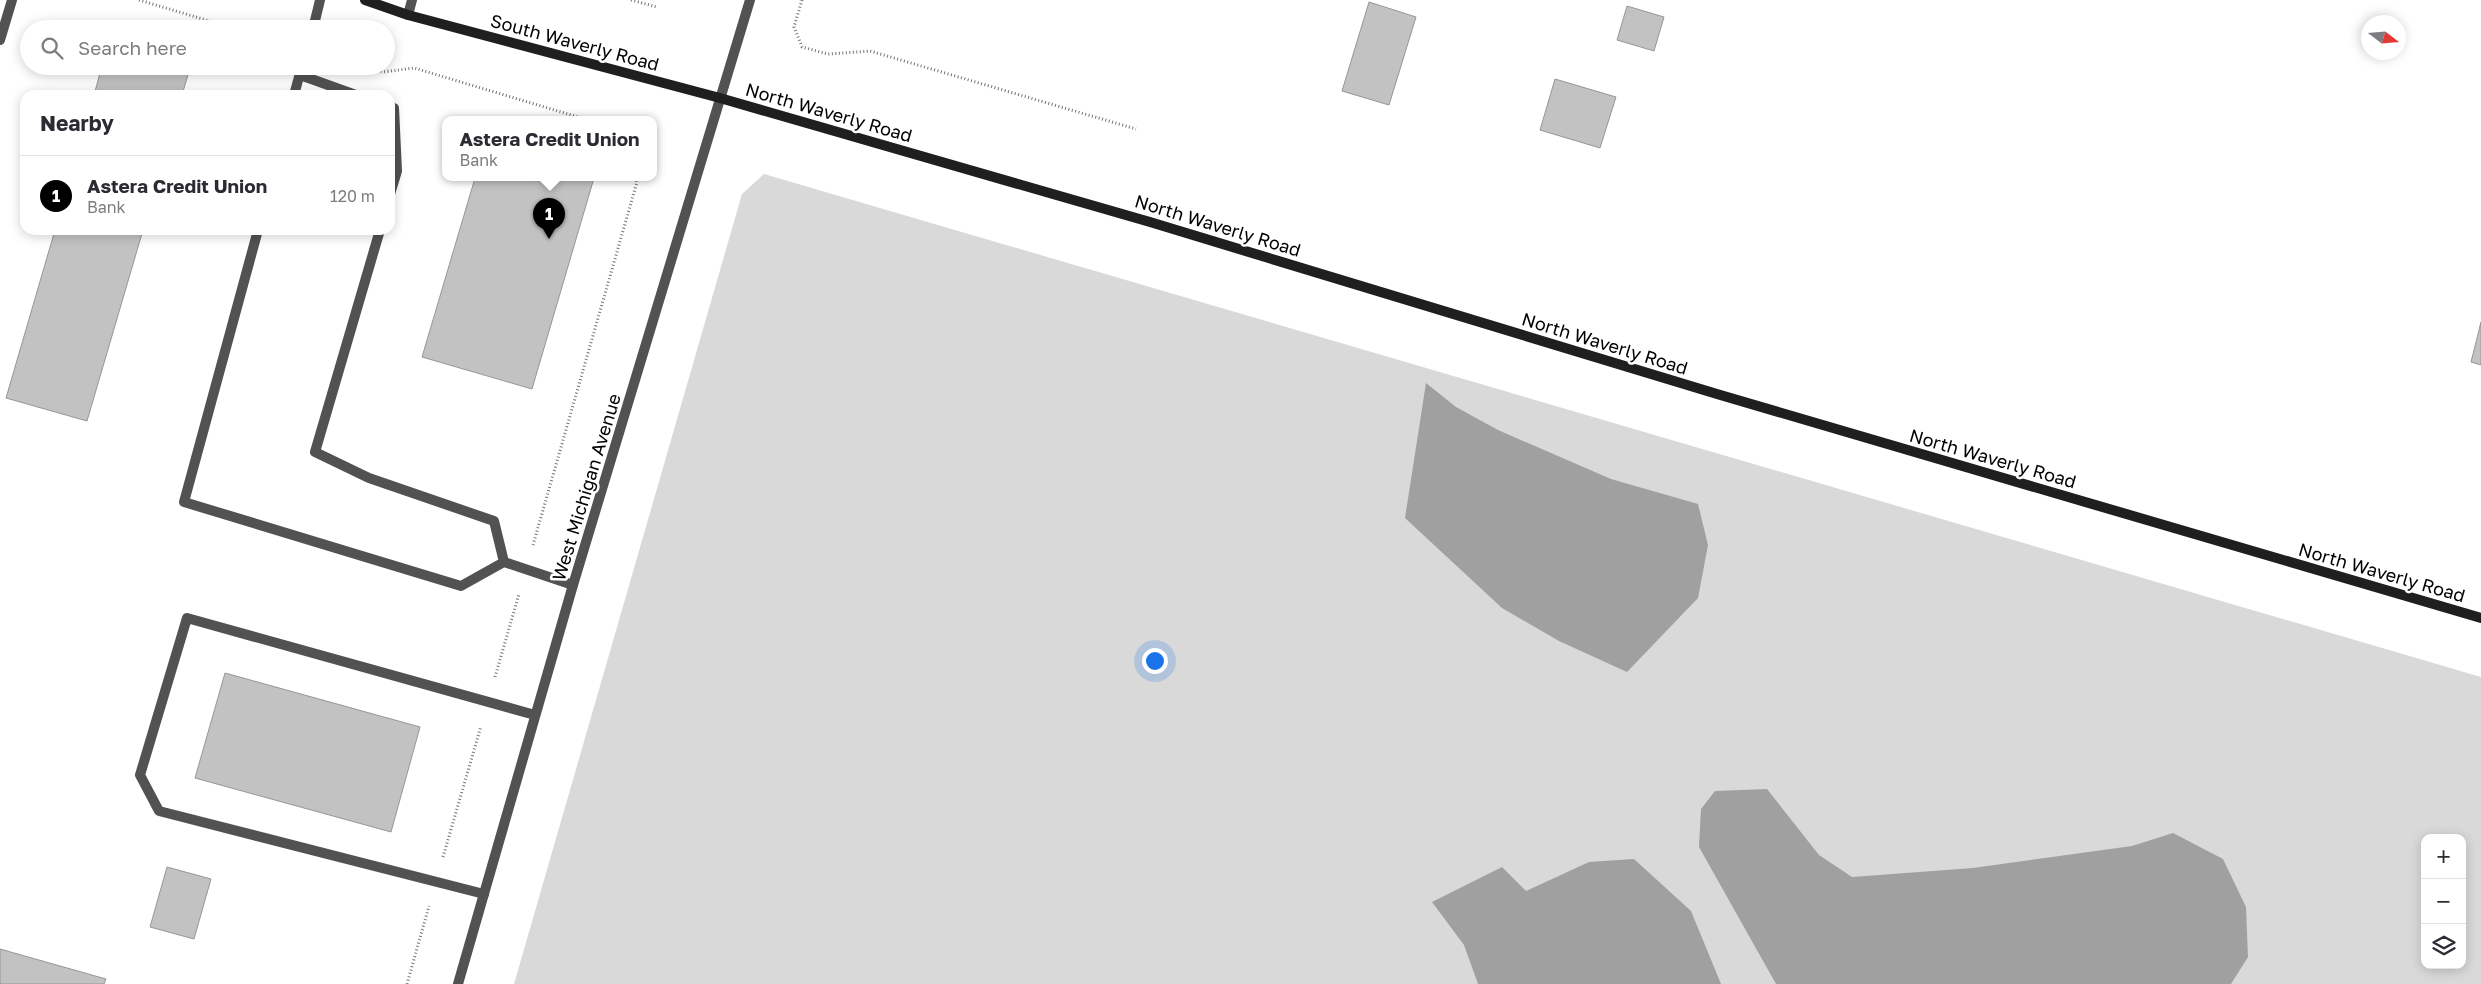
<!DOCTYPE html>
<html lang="en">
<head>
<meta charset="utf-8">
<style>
  body { margin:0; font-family:"Golos Text",sans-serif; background:#f7f7f7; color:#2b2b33 }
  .controls { position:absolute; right:15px; bottom:15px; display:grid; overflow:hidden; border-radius:10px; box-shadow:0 2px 12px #0003 }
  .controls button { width:45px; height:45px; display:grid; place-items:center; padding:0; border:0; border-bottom:1px solid #e1e1e2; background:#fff; color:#2b2b33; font:25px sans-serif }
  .compass { position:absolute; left:2361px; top:15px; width:45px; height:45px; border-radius:50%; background:#fff; box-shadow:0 2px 12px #0003; rotate:106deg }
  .you { position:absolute; left:1154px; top:660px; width:18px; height:18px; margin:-12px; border:4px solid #fff; border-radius:50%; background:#1a73e8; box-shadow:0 0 0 8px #1a73e833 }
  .badge { display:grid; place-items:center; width:32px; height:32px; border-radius:50%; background:#000; color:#fff; font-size:16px; font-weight:700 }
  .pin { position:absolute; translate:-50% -41px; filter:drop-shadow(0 1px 2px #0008) }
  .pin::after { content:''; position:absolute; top:26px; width:18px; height:15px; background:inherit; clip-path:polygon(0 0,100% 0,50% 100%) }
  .popup { position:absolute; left:442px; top:116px; width:215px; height:65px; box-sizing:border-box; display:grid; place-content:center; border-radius:10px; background:#fff; filter:drop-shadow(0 1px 4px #0005); font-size:16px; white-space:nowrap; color:#7c7c81 }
  .popup b { font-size:19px; color:#2b2b33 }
  .popup::after { content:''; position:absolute; left:50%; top:100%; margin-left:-10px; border:10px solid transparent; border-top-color:#fff }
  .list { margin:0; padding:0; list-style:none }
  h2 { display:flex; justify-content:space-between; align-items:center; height:65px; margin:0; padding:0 20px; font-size:21px }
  h2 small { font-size:16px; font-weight:400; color:#7c7c81 }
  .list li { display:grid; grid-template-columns:32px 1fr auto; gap:15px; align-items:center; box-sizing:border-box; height:80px; padding:0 20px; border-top:1px solid #e1e1e2 }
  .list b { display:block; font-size:19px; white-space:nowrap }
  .list p { margin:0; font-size:16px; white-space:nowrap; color:#7c7c81 }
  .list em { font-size:16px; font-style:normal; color:#7c7c81 }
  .icon { flex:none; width:28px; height:28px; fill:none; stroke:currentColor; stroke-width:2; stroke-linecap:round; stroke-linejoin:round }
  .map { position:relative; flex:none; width:2481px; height:984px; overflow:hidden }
  .search { position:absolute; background:#fff; box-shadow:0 2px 12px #0003; left:20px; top:20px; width:375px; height:55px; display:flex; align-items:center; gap:12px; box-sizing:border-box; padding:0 18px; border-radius:28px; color:#7c7c81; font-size:19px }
  .panel { position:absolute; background:#fff; box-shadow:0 2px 12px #0003; left:20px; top:90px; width:375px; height:145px; border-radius:15px }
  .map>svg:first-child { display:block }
  .green { fill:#d9d9d9; fill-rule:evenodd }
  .water { fill:#a0a0a0 }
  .building { fill:#c2c2c2; stroke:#969696 }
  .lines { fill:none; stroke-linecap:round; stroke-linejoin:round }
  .path { stroke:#747474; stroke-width:3; stroke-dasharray:1 2.5; stroke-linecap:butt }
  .service { stroke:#525252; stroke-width:10 }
  .tertiary { stroke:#525252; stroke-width:10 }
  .secondary { stroke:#1f1f1f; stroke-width:10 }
  .labels { text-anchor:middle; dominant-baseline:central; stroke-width:5; stroke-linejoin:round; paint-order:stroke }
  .street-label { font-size:18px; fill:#000; stroke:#fff }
</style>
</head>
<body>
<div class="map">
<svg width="2481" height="984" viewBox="0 0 2481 984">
  <rect width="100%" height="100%" fill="#fff"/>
  <path class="green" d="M764,174L2481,677V984H514L742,194ZM2425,838H2462V965H2425Z"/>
  <path class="water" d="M1426,383L1456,407L1498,430L1611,479L1698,504L1708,545L1698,598L1627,672L1559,641L1502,608L1405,518Z
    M1767,789L1819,855L1852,877L1973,868L2132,846L2173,833L2223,859L2246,907L2248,957L2231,984H1776L1699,847L1701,809L1715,791Z
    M1634,859L1691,911L1721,984H1478L1464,945L1432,902L1502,867L1526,891L1589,862Z"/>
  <path class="building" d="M1369,2L1416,17L1389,105L1342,91Z
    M1627,6L1664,17L1654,51L1617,40Z
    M102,66H186L190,68L182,95H94Z
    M1555,79L1616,97L1600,148L1540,130Z
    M475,178H594L532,389L422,357Z
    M55,230H143L87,421L6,398Z
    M2481,322V365L2471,362Z
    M225,673L420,727L391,832L195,778Z
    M167,867L211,879L194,939L150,927Z
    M0,949L106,979L104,984H0Z"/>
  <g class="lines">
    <path class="path" d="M139,0L236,29
      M631,0L657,7
      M802,0L794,27L802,47L828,54L870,51L1136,129
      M364,66L383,72L414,68L588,120
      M533,545L637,182L636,178
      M495,677L519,594
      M443,857L481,726
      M407,984L429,906"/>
    <path class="service" d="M408,15L412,0
      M313,29L320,0
      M0,40L12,0
      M300,75L356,95
      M294,95L302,66
      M390,107L394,108L397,171L390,194
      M258,230L184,502L461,586L504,562L573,585
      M380,230L315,452L369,478L494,521L504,562
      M484,894L159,811L140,775L187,618L535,715"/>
    <path class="tertiary" d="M458,984L573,585L750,0"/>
    <path class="secondary" d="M365,0L408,15L720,98L1150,222L1717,394L2481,618"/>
  </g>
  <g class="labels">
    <g class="street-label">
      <text transform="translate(575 42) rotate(15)">South Waverly Road</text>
      <text transform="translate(829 112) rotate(16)">North Waverly Road</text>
      <text transform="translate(1218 225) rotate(17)">North Waverly Road</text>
      <text transform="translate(1605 343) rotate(17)">North Waverly Road</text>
      <text transform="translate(1993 458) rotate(16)">North Waverly Road</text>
      <text transform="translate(586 487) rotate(-73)">West Michigan Avenue</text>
      <text transform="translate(2382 572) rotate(16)">North Waverly Road</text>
    </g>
  </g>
</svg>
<div class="controls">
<button>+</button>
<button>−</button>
<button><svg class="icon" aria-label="layers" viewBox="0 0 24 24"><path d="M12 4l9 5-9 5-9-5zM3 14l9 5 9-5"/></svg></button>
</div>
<svg class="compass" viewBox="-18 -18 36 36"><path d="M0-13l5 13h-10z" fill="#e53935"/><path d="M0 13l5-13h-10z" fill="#7c7c81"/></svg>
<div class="you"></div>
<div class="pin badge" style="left:549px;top:239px">1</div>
<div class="popup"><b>Astera Credit Union</b>Bank</div>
<div class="search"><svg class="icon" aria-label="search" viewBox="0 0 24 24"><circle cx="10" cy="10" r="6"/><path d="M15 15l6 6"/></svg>Search here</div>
<section class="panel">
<h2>Nearby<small></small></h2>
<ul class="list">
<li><span class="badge">1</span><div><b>Astera Credit Union</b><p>Bank</p></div><em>120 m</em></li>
</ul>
</section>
</div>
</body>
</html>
